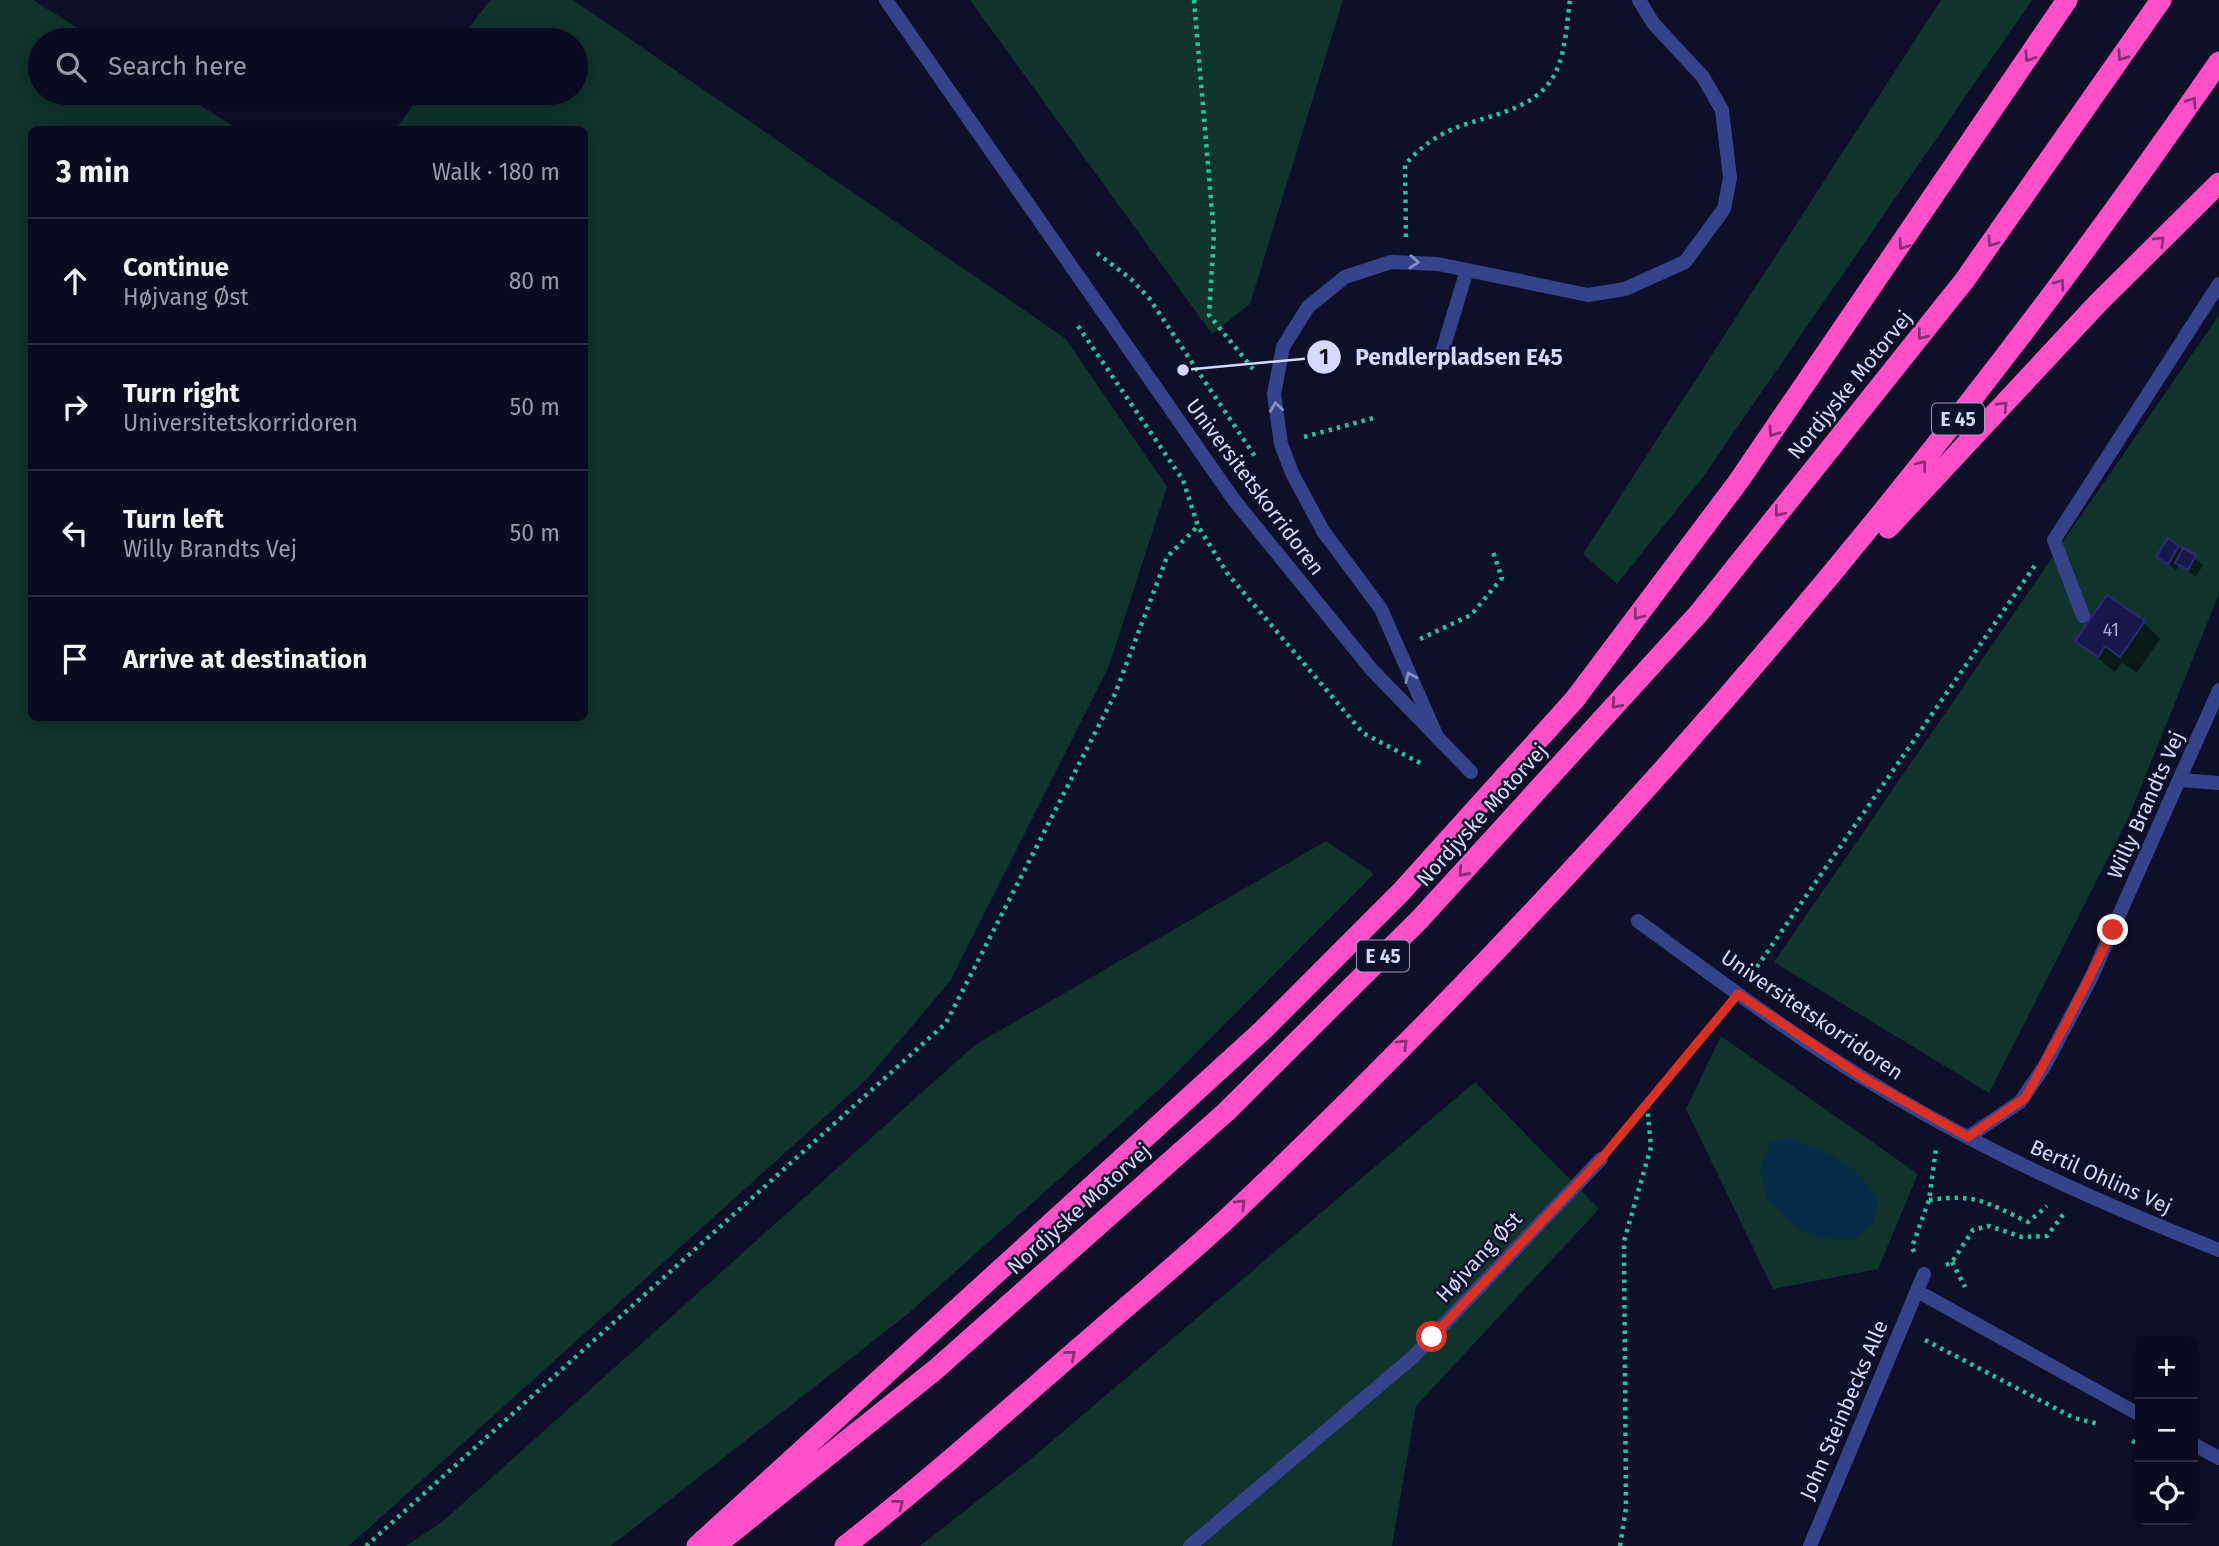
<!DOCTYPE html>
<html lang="en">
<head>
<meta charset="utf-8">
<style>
  body { margin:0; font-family:"Fira Sans",sans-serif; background:#131427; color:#f1f3f6 }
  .controls { position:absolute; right:21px; bottom:21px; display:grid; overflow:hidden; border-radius:10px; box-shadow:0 4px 18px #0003 }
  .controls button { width:63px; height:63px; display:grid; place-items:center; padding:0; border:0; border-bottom:2px solid #2a2b3c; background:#0a0b1e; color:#f1f3f6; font:35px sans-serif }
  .stop { position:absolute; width:21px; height:21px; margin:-16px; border:5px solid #d93025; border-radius:50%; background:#fff }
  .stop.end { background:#d93025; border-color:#fff; box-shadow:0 2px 7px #0008 }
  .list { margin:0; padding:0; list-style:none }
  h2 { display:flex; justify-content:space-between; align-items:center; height:91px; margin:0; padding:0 28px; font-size:30px }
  h2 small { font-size:23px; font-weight:400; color:#999ba4 }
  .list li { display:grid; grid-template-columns:46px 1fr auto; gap:21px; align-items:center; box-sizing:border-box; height:126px; padding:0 28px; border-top:2px solid #2a2b3c }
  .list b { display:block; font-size:26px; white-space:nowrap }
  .list p { margin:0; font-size:23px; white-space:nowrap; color:#999ba4 }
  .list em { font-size:23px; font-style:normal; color:#999ba4 }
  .icon { flex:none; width:38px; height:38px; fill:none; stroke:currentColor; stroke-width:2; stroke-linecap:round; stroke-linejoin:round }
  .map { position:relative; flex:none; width:2219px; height:1546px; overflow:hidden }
  .search { position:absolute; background:#0a0b1e; box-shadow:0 4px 18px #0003; left:28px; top:28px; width:560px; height:77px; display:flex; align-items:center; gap:18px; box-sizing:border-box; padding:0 24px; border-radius:38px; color:#999ba4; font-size:26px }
  .panel { position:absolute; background:#0a0b1e; box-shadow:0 4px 18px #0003; left:28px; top:126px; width:560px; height:595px; border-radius:10px }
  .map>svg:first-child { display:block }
  .green { fill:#10332b }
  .water { fill:#062c49 }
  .shadow { fill:#0007 }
  .building { fill:#18184b; stroke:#292979; stroke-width:2 }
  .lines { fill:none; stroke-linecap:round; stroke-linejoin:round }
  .path { stroke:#26c299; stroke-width:4.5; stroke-dasharray:3.5 5; stroke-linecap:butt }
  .service { stroke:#35438b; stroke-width:14 }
  .minor { stroke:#35438b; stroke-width:14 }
  .motorway { stroke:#ff50c7; stroke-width:21 }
  .oneway { stroke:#863078 }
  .oneway2 { stroke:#858ec5 }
  .route { stroke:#d93025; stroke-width:9 }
  .labels { text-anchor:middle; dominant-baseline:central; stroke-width:5; stroke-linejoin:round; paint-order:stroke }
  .number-label { font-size:18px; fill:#a6a9d2 }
  .shield { fill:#0e0f28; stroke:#999cbe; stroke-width:2 }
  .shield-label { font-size:19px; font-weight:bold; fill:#d5d9ff }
  .street-label { font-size:21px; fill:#d5d9ff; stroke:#0e0f28 }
  .leader { fill:none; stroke:#d5d9ff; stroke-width:2.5 }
  .callout-dot { fill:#d5d9ff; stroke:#0e0f28; stroke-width:2.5 }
  .mark-label { font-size:21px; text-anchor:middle; font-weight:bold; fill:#111 }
  .callout-label { font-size:23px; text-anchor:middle; font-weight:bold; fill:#d5d9ff; stroke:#0e0f28; stroke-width:5; stroke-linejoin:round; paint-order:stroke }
</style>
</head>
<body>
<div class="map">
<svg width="2219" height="1546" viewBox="0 0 2219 1546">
  <rect width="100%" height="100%" fill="#0e0f28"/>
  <path class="green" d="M0,0H33L97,40H40V93H180L238,129L32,130V718H584V130L396,129L422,93H576V40H460L490,0H573L1066,339L1167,487L1109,666L951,980L868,1078L349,1546H0Z
    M970,0H1343L1250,304L1212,334Z
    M1941,0H2032L1703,477L1617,584L1583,554Z
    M2219,315V594L2128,819L1989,1093L1774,962Z
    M1326,841L1374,874L1161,1088L909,1313L611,1546H406L442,1522L975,1045Z
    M1721,1036L1918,1174L1878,1269L1773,1289L1686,1109Z
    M1475,1082L1599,1209L1416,1406L1392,1546H920L1032,1458Z"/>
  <path class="water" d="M1788,1138C1824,1150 1859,1165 1878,1199L1873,1225L1854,1240L1819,1238L1797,1228L1767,1200L1760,1169L1771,1142Z"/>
  <path class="shadow" d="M2178,547L2203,565L2196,577L2180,565L2176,570L2159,556Z
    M2144,623L2160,639L2137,672L2122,662L2115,672L2077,641Z"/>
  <path class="building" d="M2168,538L2179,546L2168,564L2156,557Z
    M2183,548L2196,555L2188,570L2175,563Z
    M2107,595L2145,621L2120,657L2105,646L2098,657L2075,641Z"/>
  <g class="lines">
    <path class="path" d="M1194,0L1214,235L1209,315L1253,369
      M1406,237L1405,165C1419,148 1437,135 1458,127C1495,113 1544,109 1559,64C1566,45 1567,21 1570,0
      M1097,253L1131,279L1149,298L1256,458
      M1078,326L1183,480L1198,526L1227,573L1363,733L1424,765
      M1304,437L1377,417
      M1420,639L1471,615L1502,578L1493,552
      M1752,974L2036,564
      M1617,1139L1723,1012
      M1929,1200C1976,1193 1987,1203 2028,1222L2047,1206
      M1914,1252L1912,1247L1929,1200L1936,1149
      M1952,1262L1965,1287
      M1946,1265L1952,1262L1973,1230L1989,1226L2022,1237L2047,1236L2065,1212
      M1925,1340L2074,1418L2099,1424
      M2132,1441L2140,1445
      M366,1546L946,1023L1115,694L1167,557L1198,526
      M1620,1546L1626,1508L1624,1241L1651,1147L1647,1104"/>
    <path class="service" d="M886,0L1234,500L1372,670L1471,772
      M1440,359L1467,270
      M2083,616L2054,540L2219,284
      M1438,739L1381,609L1323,531L1292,473L1281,444L1274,394L1283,347L1308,307L1345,277L1391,262L1438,264L1588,295L1625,289L1685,262L1724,209L1730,178L1722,110L1703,77L1653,23L1639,0
      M2181,780L2219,783
      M1638,921C1712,975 1786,1031 1865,1079C1977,1148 2097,1202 2219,1250
      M1968,1137L2020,1102L2044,1067L2091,978L2219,690
      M1190,1546L1413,1357L1601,1159"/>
    <path class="minor" d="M1917,1291L2140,1415
      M2193,1444L2219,1458
      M1810,1546L1924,1274"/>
    <path class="motorway" d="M1888,528L2098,303L2219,183
      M697,1546L1263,1030L1401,892L1575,699L1738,482L2067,0
      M715,1546L935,1370L1226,1112L1420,919L1699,613L1964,281L2161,0
      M845,1546C926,1483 1002,1415 1079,1348C1130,1303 1183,1260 1232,1214C1600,865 1931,480 2219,62"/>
  </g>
  <defs><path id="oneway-chevron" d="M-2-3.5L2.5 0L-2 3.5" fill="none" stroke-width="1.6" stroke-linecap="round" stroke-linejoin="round" transform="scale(1.75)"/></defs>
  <g class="oneway">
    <use href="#oneway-chevron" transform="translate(2122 56) rotate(125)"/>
    <use href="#oneway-chevron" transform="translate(2029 57) rotate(124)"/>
    <use href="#oneway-chevron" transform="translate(2192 102) rotate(-55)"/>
    <use href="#oneway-chevron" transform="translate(2160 241) rotate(-45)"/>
    <use href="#oneway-chevron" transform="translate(1992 242) rotate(125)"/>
    <use href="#oneway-chevron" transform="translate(1903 245) rotate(125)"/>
    <use href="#oneway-chevron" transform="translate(2060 284) rotate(-54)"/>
    <use href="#oneway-chevron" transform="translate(1922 335) rotate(129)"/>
    <use href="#oneway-chevron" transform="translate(2003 406) rotate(-47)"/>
    <use href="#oneway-chevron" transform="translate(1773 432) rotate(125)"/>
    <use href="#oneway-chevron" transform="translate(1922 465) rotate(-52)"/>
    <use href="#oneway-chevron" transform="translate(1779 512) rotate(129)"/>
    <use href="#oneway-chevron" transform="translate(1638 615) rotate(127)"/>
    <use href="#oneway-chevron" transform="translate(1616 704) rotate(132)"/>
    <use href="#oneway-chevron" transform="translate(1463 872) rotate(132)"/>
    <use href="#oneway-chevron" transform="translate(1403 1044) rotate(-45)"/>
    <use href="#oneway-chevron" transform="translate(1241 1204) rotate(-45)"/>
    <use href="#oneway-chevron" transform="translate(1071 1355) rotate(-41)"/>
    <use href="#oneway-chevron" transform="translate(899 1504) rotate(-38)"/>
  </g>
  <g class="oneway2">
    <use href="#oneway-chevron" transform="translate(1414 262) rotate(4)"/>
    <use href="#oneway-chevron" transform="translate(1276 407) rotate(-98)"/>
    <use href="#oneway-chevron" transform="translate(1410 677) rotate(-114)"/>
  </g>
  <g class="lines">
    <path class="route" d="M1432,1337L1601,1159L1738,994L1865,1079L1968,1137L2025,1098L2067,1022L2113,930"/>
  </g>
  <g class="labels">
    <g class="number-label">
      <text x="2111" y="630">41</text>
    </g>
    <g class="shield">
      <rect x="1932" y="403.5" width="52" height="31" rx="5"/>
      <rect x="1357" y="940.5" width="52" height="31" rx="5"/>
    </g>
    <g class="shield-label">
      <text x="1958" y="419">E 45</text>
      <text x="1383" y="956">E 45</text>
    </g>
    <g class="street-label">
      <text transform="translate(1850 385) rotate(-51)">Nordjyske Motorvej</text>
      <text transform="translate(1255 487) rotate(53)">Universitetskorridoren</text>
      <text transform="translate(2146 805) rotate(-66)">Willy Brandts Vej</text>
      <text transform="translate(1482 815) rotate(-48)">Nordjyske Motorvej</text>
      <text transform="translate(1812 1015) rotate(34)">Universitetskorridoren</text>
      <text transform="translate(2101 1177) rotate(24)">Bertil Ohlins Vej</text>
      <text transform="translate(1079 1209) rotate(-42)">Nordjyske Motorvej</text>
      <text transform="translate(1479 1257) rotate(-47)">Højvang Øst</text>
      <text transform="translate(1844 1410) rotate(-67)">John Steinbecks Alle</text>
    </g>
  </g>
  <path class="leader" d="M1183 370L1324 357"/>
  <g class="callout-dot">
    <circle cx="1183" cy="370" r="7"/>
    <circle cx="1324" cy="357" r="18"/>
  </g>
  <g class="mark-label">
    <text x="1324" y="364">1</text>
  </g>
  <g class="callout-label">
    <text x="1459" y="365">Pendlerpladsen E45</text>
  </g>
</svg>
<div class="controls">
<button>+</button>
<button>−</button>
<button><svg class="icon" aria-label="locate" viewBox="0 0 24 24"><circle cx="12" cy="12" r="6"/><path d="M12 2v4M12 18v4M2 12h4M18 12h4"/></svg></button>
</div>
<div class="stop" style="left:1432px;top:1337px"></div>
<div class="stop end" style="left:2113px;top:930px"></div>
<div class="search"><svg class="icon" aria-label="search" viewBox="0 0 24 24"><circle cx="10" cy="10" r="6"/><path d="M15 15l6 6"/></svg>Search here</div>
<section class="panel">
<h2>3 min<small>Walk · 180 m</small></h2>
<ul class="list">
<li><svg class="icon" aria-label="ahead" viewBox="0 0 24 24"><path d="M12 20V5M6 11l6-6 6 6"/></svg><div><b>Continue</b><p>Højvang Øst</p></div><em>80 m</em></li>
<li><svg class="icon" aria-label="right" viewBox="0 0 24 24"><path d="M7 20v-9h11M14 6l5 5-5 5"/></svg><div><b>Turn right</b><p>Universitetskorridoren</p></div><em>50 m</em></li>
<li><svg class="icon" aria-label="left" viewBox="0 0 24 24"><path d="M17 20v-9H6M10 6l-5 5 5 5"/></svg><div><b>Turn left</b><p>Willy Brandts Vej</p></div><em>50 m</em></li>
<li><svg class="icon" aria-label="arrive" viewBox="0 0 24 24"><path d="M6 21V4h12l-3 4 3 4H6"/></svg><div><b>Arrive at destination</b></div></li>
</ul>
</section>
</div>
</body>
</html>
